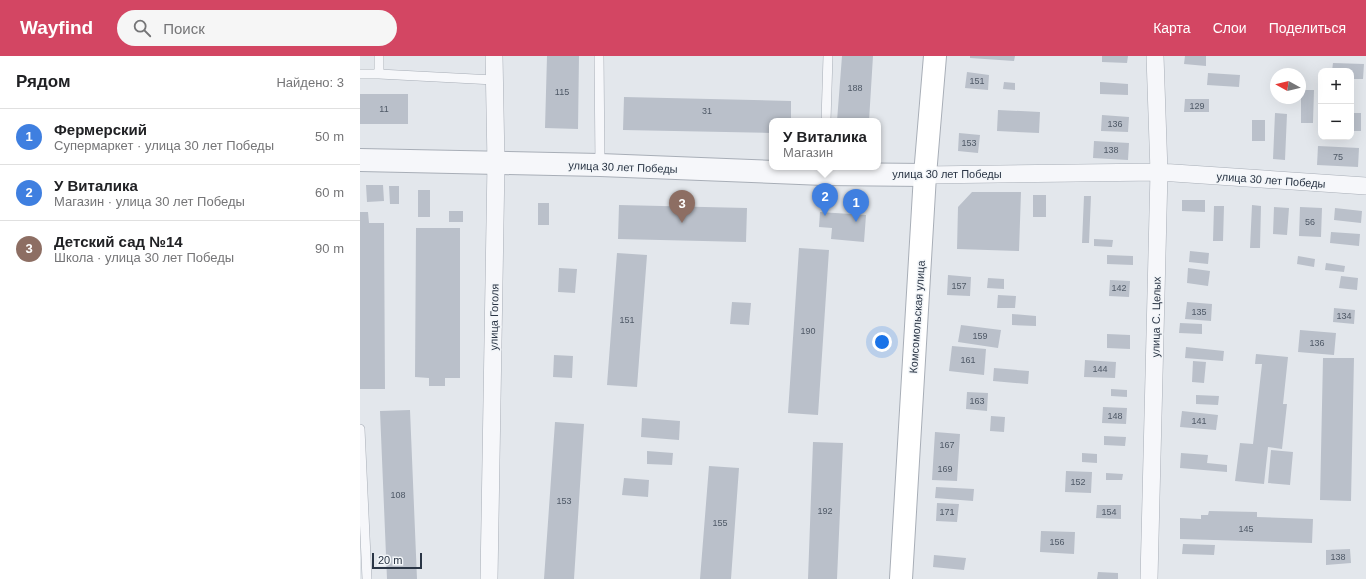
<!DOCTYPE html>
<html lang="ru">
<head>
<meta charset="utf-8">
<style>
  body { margin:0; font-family:Helvetica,sans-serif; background:#f6f6f6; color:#202124 }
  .controls { position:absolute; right:12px; top:12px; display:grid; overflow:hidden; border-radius:8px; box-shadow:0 4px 16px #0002 }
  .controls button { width:36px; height:36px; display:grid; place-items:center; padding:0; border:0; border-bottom:1px solid #e0e0e0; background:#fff; color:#202124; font:20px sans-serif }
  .compass { position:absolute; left:910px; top:12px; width:36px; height:36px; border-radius:50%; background:#fff; box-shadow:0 4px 16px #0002; rotate:278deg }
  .scale { position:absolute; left:12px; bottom:10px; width:50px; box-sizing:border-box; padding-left:4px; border:2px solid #2a3545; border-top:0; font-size:11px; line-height:14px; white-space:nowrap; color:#2a3545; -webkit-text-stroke:3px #f3f6f9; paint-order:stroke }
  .you { position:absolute; left:522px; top:286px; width:14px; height:14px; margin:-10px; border:3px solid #fff; border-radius:50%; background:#1a73e8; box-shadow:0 0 0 6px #1a73e833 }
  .badge { display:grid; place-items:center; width:26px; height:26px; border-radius:50%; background:#d34663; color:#fff; font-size:13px; font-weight:700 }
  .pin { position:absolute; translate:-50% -33px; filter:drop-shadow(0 1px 2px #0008) }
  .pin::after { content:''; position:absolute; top:21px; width:14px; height:12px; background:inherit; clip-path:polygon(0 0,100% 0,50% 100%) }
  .popup { position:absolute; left:409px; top:62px; width:112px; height:52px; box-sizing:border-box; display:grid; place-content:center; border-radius:8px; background:#fff; filter:drop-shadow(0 1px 3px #0005); font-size:13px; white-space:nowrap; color:#757577 }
  .popup b { font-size:15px; color:#202124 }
  .popup::after { content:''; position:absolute; left:50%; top:100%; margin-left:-8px; border:8px solid transparent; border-top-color:#fff }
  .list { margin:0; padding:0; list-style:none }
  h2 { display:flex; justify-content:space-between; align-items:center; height:52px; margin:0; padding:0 16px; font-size:17px }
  h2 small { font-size:13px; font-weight:400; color:#757577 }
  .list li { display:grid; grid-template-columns:26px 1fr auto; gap:12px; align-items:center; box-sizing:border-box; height:56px; padding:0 16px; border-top:1px solid #e0e0e0 }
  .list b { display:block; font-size:15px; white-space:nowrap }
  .list p { margin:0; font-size:13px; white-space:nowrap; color:#757577 }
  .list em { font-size:13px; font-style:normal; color:#757577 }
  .icon { flex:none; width:22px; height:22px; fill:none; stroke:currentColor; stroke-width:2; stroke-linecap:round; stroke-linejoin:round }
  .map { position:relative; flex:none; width:1006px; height:523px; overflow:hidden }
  header { display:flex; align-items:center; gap:24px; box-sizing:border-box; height:56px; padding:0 20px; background:#d34663; color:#fff }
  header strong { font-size:19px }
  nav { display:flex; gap:22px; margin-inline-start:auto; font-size:14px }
  .search { width:280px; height:36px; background:#f6f6f6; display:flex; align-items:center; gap:10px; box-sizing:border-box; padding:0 14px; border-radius:22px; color:#757577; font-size:15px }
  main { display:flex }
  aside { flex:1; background:#fff }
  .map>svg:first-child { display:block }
  .building { fill:#bac0ca }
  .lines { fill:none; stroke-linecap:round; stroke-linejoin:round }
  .service-casing { stroke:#a8aeb7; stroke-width:10 }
  .minor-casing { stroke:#a8aeb7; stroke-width:18 }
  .tertiary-casing { stroke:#a8aeb7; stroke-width:24 }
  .secondary-casing { stroke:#a8aeb7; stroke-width:24 }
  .service { stroke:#f6f7fa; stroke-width:9 }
  .minor { stroke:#f6f7fa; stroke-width:17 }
  .tertiary { stroke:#f6f7fa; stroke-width:22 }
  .secondary { stroke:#fff; stroke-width:22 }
  .labels { text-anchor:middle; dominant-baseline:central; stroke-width:3; stroke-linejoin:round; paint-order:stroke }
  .number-label { font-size:9px; fill:#4e5866 }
  .street-label { font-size:11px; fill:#2a3545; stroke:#f3f6f9 }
</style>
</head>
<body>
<header>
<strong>Wayfind</strong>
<div class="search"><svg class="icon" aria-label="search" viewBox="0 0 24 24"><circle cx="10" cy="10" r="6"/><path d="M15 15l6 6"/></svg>Поиск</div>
<nav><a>Карта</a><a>Слои</a><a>Поделиться</a></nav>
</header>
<main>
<aside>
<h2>Рядом<small>Найдено: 3</small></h2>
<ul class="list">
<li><span class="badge" style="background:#3f7fe0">1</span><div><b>Фермерский</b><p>Супермаркет · улица 30 лет Победы</p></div><em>50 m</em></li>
<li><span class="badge" style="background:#3f7fe0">2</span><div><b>У Виталика</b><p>Магазин · улица 30 лет Победы</p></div><em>60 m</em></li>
<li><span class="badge" style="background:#8d6e63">3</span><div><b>Детский сад №14</b><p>Школа · улица 30 лет Победы</p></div><em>90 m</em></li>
</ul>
</aside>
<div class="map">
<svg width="1006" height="523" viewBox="0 0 1006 523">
  <rect width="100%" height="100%" fill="#e3e7ec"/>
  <path class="building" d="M187,0H219L218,73L185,72Z
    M482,0H513L509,65H477Z
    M610,0H655L654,5L610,2Z
    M742,0H768L767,7L742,6Z
    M825,0H846V10L824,8Z
    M973,7L1004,8L1003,23H991V15H972Z
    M607,16L629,19L628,34L605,32Z
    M848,17L880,19L879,31L847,29Z
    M644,26L655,27V34L643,33Z
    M740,26L768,28V39L740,38Z
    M941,34H954L953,67H941Z
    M0,38H48V68H0Z
    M264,41L431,45V65H412V77L263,74Z
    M825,43H849V56H824Z
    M638,54L680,56L679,77L637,75Z
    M915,57L927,58L925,104L913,103Z
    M991,57H1001V75H991Z
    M742,59L769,61L768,76L741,75Z
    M892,64H905V85H892Z
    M599,77L620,79L618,97L598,95Z
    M734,85L769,87L768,104L733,102Z
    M958,90L999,92L998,111L957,109Z
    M6,129H23L24,145L7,146Z
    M29,130H39V148H30Z
    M58,134H70V161H58Z
    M612,136H661L659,195L597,193L598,151Z
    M673,139H686V161H673Z
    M724,140H731L729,187H722Z
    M822,144H845V156L822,155Z
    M178,147H189V169H178Z
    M259,149L387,152L386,186L258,183Z
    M892,149L901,150L900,192H890Z
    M854,150H864L863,185H853Z
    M914,151L929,152L927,179L913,178Z
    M940,151L962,152L961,181L939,180Z
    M975,152L1002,155L1001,167L974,164Z
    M89,155H103V166H89Z
    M0,156H8L9,167H24L25,333H0Z
    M460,156L506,159L504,186L471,183L472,172L459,171Z
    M56,172H100V322H85V330H69V322L55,321Z
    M971,176L1000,178L999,190L970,187Z
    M734,183L753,184L752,191L734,190Z
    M439,192L469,194L458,359L428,357Z
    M830,195L849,197L848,208L829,206Z
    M257,197L287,199L277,331L247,329Z
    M747,199L773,200V209L747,208Z
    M938,200L955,203L954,211L937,208Z
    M966,207L985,210L984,216L965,214Z
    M199,212L217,213L215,237L198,236Z
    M828,212L850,215L848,230L827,227Z
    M588,219L611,221L610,240L587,239Z
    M981,220L998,222L997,234L979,232Z
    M628,222L644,223V233L627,232Z
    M750,224L770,225L769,241L749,240Z
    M638,239L656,240L655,252H637Z
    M372,246L391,247L389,269L370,268Z
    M827,246L852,248L851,265L825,263Z
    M974,252L995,254L994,268L973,266Z
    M652,258L676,260V270L652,269Z
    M820,267L842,268V278L819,277Z
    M601,269L641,274L638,292L598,286Z
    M940,274L976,277L974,299L938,296Z
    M747,278L770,279V293L747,292Z
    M592,290L626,293L624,319L589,315Z
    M826,291L864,295L863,305L825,302Z
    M896,298L928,301L923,348H927L922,393L908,391L904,428L875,425L880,387L893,388L902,308H895Z
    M194,299L213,300L212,322L193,321Z
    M963,302H994L991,445L960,444Z
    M725,304L756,306L755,322L724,321Z
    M833,305L846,306L844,327L832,326Z
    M634,312L669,315L668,328L633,325Z
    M751,333L767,334V341L751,340Z
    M607,336L628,337L627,355L606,353Z
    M836,339L859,340L858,349L836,348Z
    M743,351L767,352L766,368L742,367Z
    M50,354L57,523H27L20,355Z
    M822,355L858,359L856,374L820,371Z
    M631,360L645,361L644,376L630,375Z
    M282,362L320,365L319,384L281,381Z
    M195,366L224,368L214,523H184Z
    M575,376L600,378L597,425L572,424Z
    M744,380L766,381L765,390L744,389Z
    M453,386L483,387L477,523H448Z
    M911,394L933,396L930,429L908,427Z
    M287,395L313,397L312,409L287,408Z
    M722,397L737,398V407L722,406Z
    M821,397L848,399L847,407L867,409V416L820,412Z
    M349,410L379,412L371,523H340Z
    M706,415L732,416L731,437L705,436Z
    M746,417L763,418L762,424H746Z
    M264,422L289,424L288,441L262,439Z
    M576,431L614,433L613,445L575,442Z
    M577,447L599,448L597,466L576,465Z
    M737,449H761V463L736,462Z
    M849,455L897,456V461L953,463L952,487L820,483V462L841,463V459H848Z
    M681,475L715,476L714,498L680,496Z
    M823,488L855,489L854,499L822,498Z
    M990,493L991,507L966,509V494Z
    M574,499L606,502L604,514L573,511Z
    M738,516L758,517V523H737Z"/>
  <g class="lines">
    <g class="service-casing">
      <path id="service" d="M239,0L240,109
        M0,18H19L134,24
        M19,18V0
        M466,65L468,0
        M0,373L7,523"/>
    </g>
    <g class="minor-casing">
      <path id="minor" d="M565,119L799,116L1006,130
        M129,523L136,107L134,0
        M789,523L799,116L795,0"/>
    </g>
    <g class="tertiary-casing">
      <path id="tertiary" d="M0,104L240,109L464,118L565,119"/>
    </g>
    <g class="secondary-casing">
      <path id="secondary" d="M541,523L565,119L575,0"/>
    </g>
    <use href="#service" class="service"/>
    <use href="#minor" class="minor"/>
    <use href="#tertiary" class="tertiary"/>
    <use href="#secondary" class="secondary"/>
  </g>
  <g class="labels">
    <g class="number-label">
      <text x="617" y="25">151</text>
      <text x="495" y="32">188</text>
      <text x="202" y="36">115</text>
      <text x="837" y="50">129</text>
      <text x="24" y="53">11</text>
      <text x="347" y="55">31</text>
      <text x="755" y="68">136</text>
      <text x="609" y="87">153</text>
      <text x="751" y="94">138</text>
      <text x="978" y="101">75</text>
      <text x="950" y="166">56</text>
      <text x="599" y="230">157</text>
      <text x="759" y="232">142</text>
      <text x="839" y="256">135</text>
      <text x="984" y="260">134</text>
      <text x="267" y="264">151</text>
      <text x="448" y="275">190</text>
      <text x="620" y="280">159</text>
      <text x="957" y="287">136</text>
      <text x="608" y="304">161</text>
      <text x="740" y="313">144</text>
      <text x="617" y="345">163</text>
      <text x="755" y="360">148</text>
      <text x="839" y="365">141</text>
      <text x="587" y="389">167</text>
      <text x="585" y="413">169</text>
      <text x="718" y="426">152</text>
      <text x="38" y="439">108</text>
      <text x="204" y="445">153</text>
      <text x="465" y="455">192</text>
      <text x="587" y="456">171</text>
      <text x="749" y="456">154</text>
      <text x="360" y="467">155</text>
      <text x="886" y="473">145</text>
      <text x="697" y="486">156</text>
      <text x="978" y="501">138</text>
    </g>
    <g class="street-label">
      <text transform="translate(263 111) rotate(2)">улица 30 лет Победы</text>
      <text x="587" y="118">улица 30 лет Победы</text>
      <text transform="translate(911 124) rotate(4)">улица 30 лет Победы</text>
      <text transform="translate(134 261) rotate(-89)">улица Гоголя</text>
      <text transform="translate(557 261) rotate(-86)">Комсомольская улица</text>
      <text transform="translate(796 261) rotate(-89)">улица С. Целых</text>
    </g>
  </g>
</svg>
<div class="controls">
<button>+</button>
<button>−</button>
</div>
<svg class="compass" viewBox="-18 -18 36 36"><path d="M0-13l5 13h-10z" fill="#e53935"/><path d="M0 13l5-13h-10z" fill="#757577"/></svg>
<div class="scale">20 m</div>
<div class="you"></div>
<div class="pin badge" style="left:496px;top:166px;background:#3f7fe0">1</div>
<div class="pin badge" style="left:465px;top:160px;background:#3f7fe0">2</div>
<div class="popup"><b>У Виталика</b>Магазин</div>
<div class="pin badge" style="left:322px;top:167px;background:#8d6e63">3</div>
</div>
</main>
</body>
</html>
